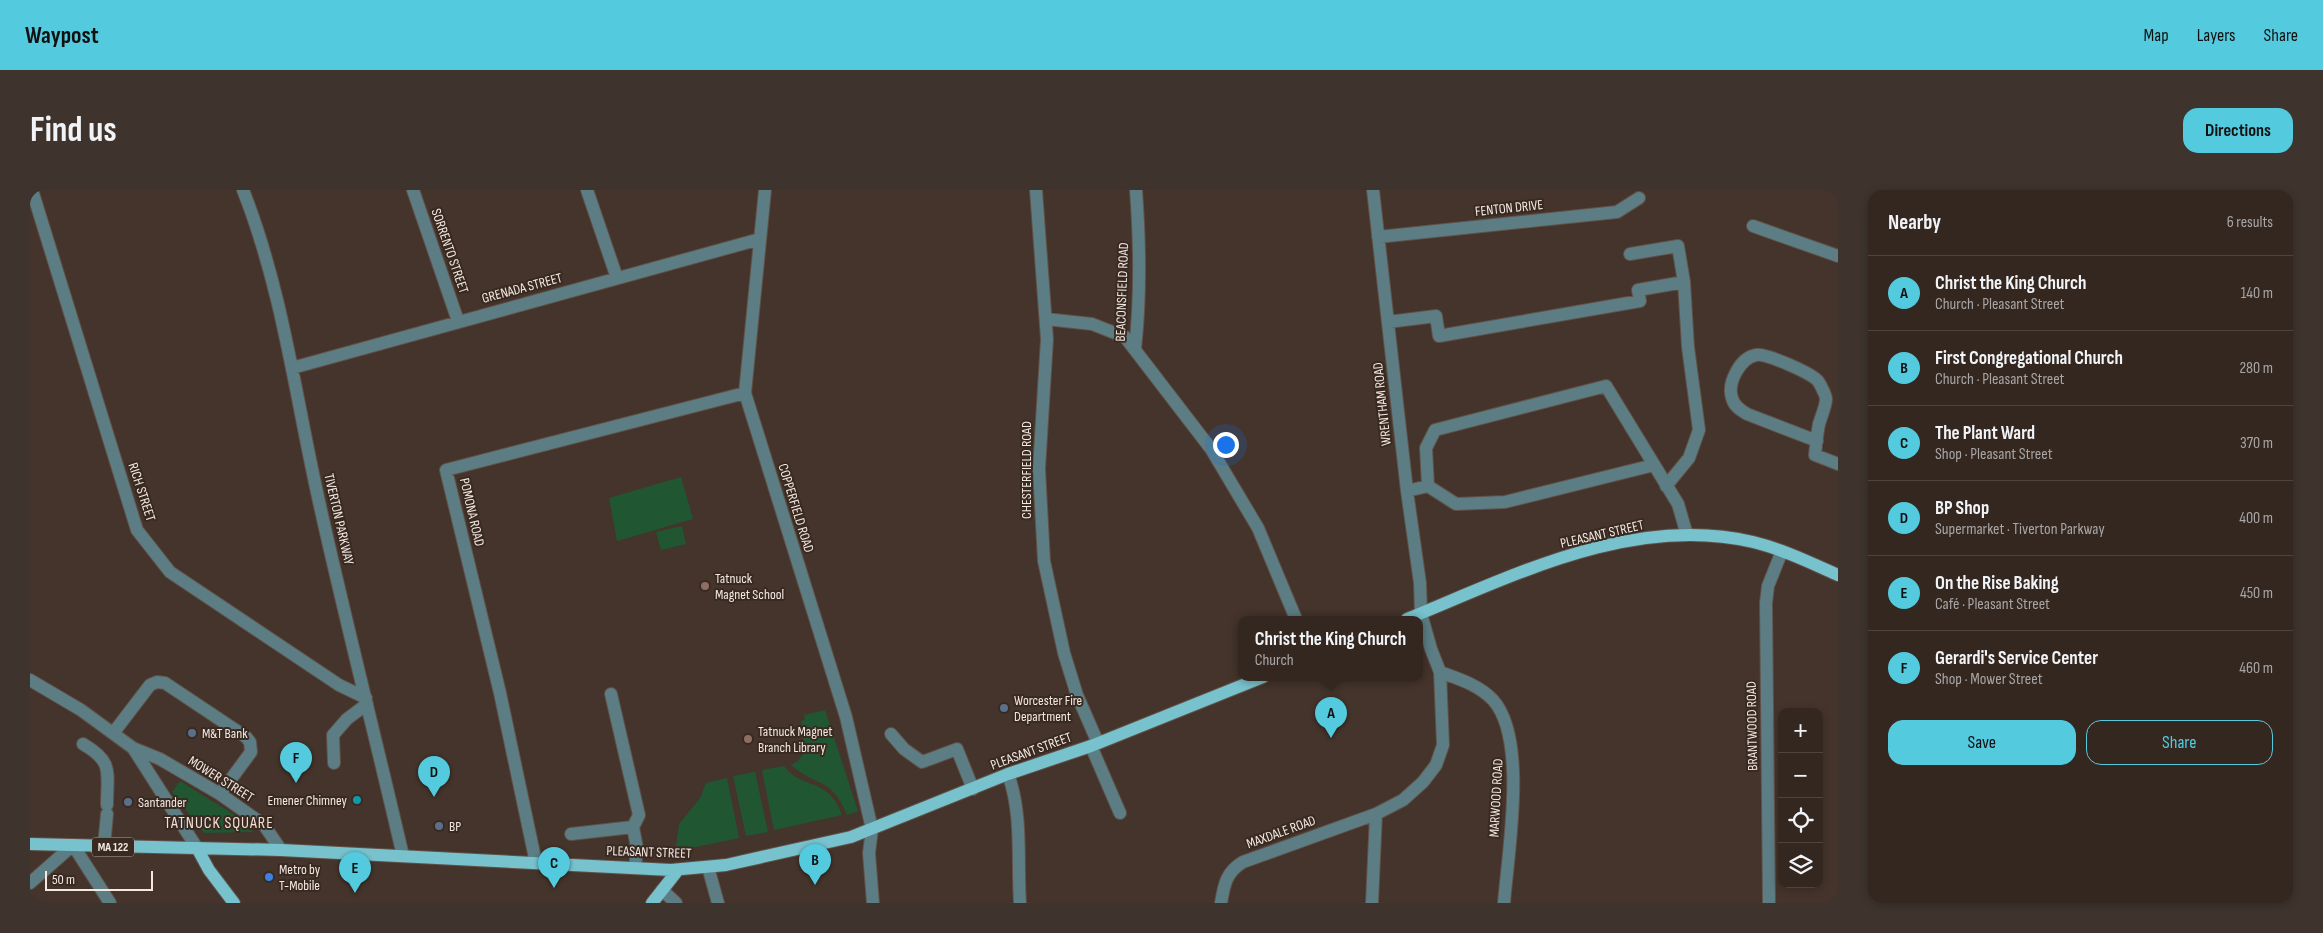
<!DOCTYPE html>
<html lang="en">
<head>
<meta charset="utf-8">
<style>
  body { margin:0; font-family:"Sofia Sans Condensed",sans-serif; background:#3e332d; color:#f1f3f6 }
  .controls { position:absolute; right:15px; bottom:15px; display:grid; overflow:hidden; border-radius:10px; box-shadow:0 2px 8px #0003 }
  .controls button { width:45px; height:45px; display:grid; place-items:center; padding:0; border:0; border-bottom:1px solid #4e443e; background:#332720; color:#f1f3f6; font:25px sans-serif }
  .scale { position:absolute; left:15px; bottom:12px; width:108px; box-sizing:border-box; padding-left:5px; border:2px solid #f3e8e2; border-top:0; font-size:14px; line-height:18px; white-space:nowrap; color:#f3e8e2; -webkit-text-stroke:4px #392a21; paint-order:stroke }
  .you { position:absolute; left:1195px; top:254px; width:18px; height:18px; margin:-12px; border:4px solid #fff; border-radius:50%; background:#1a73e8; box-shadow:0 0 0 8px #1a73e833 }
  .badge { display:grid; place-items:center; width:32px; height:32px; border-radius:50%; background:#54cade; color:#111; font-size:16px; font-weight:700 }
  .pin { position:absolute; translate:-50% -41px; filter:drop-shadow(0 1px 2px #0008) }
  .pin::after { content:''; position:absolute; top:26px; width:18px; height:15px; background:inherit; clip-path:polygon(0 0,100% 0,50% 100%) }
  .popup { position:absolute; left:1208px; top:426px; width:185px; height:65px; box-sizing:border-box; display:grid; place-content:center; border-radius:10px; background:#332720; filter:drop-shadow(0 1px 4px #0005); font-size:16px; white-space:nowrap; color:#a9a5a5 }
  .popup b { font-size:19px; color:#f1f3f6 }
  .popup::after { content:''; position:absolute; left:50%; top:100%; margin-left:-10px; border:10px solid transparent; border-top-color:#332720 }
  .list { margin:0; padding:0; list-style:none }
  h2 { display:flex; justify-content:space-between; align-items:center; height:65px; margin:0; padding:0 20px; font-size:21px }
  h2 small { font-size:16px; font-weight:400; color:#a9a5a5 }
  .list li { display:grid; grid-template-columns:32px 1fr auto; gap:15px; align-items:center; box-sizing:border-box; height:75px; padding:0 20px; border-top:1px solid #4e443e }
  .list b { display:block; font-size:19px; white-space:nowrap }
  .list p { margin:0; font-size:16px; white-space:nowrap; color:#a9a5a5 }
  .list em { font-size:16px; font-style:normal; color:#a9a5a5 }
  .actions { display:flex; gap:10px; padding:15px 20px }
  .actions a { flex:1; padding:11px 0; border:1px solid #54cade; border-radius:15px; text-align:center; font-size:18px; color:#54cade }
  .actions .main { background:#54cade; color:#111 }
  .icon { flex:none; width:28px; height:28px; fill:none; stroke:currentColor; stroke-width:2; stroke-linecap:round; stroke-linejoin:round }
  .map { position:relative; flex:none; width:1808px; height:713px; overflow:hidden; border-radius:15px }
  header { display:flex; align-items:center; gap:30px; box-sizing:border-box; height:70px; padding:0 25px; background:#54cade; color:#111 }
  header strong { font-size:24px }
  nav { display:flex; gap:28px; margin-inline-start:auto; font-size:18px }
  .intro { display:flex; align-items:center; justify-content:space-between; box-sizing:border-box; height:120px; padding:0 30px }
  h1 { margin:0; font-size:35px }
  .button { padding:12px 22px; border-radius:15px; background:#54cade; color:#111; font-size:18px; font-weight:700 }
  main { display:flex; gap:30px; padding:0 30px }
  aside { flex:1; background:#332720; border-radius:15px; box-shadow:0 2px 8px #0003 }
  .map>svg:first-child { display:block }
  .green { fill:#205732 }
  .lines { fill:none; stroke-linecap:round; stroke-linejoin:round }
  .minor-casing { stroke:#605148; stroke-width:14 }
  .major-casing { stroke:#605148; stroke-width:14 }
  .minor { stroke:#5b7d83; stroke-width:12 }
  .major { stroke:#77c2cd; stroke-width:12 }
  .education-dot { fill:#8d6e63; stroke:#392a21; stroke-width:2 }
  .service-dot { fill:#5c6f8a; stroke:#392a21; stroke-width:2 }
  .culture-dot { fill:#0f9aa8; stroke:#392a21; stroke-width:2 }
  .shop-dot { fill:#3f7fe0; stroke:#392a21; stroke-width:2 }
  .labels { text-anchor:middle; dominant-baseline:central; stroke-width:4; stroke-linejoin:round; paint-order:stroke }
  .shield { fill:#392a21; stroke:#bbafa8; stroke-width:1 }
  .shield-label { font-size:12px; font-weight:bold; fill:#f3e8e2 }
  .street-label { font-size:14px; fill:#f3e8e2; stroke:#392a21 }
  .poi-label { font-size:14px; fill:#f3e8e2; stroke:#392a21; text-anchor:start }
  .quarter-label { font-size:16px; letter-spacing:1px; fill:#f3dfd3; stroke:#392a21 }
</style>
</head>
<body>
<header>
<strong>Waypost</strong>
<nav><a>Map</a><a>Layers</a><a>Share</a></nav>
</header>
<div class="intro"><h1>Find us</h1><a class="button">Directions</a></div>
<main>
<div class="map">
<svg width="1808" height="713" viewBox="0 0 1808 713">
  <rect width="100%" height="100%" fill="#44342b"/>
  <path class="green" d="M651,287L663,329L587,351L579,308Z
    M652,336L656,354L631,360L626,342Z
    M795,520L828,621L817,625C802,587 786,597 761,575L768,571L775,562L771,531L775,530L774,525Z
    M754,576C773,601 798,586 812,625L744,640L732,580Z
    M725,582L738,642L716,646L703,586Z
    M697,588L709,648L666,657L646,656L649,634L670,608L676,593Z
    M150,591L214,631L223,642L174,643L142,602Z"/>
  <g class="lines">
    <g class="minor-casing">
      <path id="minor" d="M2,0L107,340L140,382L309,495L336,508
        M213,0C253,101 266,211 290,316C316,433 346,549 373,666
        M383,0L428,131
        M557,0L587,88
        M735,0L715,203L816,527L842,639L839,663L843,713
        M1006,0L1017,149L1009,279L1014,371L1034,463L1047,505L1068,553
        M1723,36L1808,66
        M1348,47L1587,22L1609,8
        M1016,129L1062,134L1095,147L1181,259L1228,338L1266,429
        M1358,132L1406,126L1409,146L1610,111L1608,100L1654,92L1648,56L1600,64
        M1105,159C1111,105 1110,54 1106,0
        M262,178L730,49
        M1787,251L1717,224C1710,220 1704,216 1702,208C1697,193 1710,168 1726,165C1736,163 1781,183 1788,191C1790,194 1796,205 1796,209C1796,216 1791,227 1789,234C1787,244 1786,255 1785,265L1808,274
        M1398,296L1396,258L1405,240L1576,196L1648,314L1657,345
        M1636,296L1659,268L1669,240L1658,157L1654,92
        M1377,301L1398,296L1426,314L1475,312L1624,275
        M1410,482C1429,489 1449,495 1463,510C1498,549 1478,662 1474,713
        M0,490L51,520L103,558L130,569L190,604L234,635L251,660
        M581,504L609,625L603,637
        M84,542L120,495L127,492L135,493L216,547L220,552L221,562L190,604
        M861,544L874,559L892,572L927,559L943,599
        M53,554C84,572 77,582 77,615
        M1061,556L1090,623
        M103,558L167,658
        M304,573L303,545L317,529L337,514
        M978,584C993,625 987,671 990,713
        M541,644L603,637L607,658L605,678
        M74,656L77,624
        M506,673L470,503L416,280L715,203
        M678,677L688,713
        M0,693L43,655L80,713
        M632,700L646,713
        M1191,713C1194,695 1196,682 1213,672L1346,624
        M1342,713L1346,624L1373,610L1393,592L1406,575L1413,555L1410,482L1401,459L1391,424L1390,393L1377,301L1343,0
        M1739,713L1736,413L1738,396L1752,361"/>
    </g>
    <g class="major-casing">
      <path id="major" d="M1377,429C1485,385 1603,324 1723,352C1752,359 1781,373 1808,385
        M0,654L251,660L641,680L696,675L821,647L978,584L1061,556L1233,487
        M167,658L179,680L204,713
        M622,713L648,680"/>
    </g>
    <use href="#minor" class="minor"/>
    <use href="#major" class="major"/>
  </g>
  <g class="education-dot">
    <circle cx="675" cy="396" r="5"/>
    <circle cx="718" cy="549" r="5"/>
  </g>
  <g class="service-dot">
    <circle cx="974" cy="518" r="5"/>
    <circle cx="162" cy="543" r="5"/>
    <circle cx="98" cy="612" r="5"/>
    <circle cx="409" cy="636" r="5"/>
  </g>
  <circle class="culture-dot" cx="327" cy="610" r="5"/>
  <circle class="shop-dot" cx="239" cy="687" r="5"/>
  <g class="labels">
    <rect class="shield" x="62" y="647.5" width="42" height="19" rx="4"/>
    <g class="shield-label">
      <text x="83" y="657">MA 122</text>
    </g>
    <g class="street-label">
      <text transform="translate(1479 18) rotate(-6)">FENTON DRIVE</text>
      <text transform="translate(420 61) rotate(71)">SORRENTO STREET</text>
      <text transform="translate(492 98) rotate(-15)">GRENADA STREET</text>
      <text transform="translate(1092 102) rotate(-88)">BEACONSFIELD ROAD</text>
      <text transform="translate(1352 214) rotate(-96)">WRENTHAM ROAD</text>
      <text transform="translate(996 280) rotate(-90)">CHESTERFIELD ROAD</text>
      <text transform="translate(112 302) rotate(72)">RICH STREET</text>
      <text transform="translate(766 318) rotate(73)">COPPERFIELD ROAD</text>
      <text transform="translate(442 322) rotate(77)">POMONA ROAD</text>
      <text transform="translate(309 329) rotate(77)">TIVERTON PARKWAY</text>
      <text transform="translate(1572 344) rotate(-13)">PLEASANT STREET</text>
      <text transform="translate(1722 536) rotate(-91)">BRANTWOOD ROAD</text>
      <text transform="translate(1001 561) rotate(-20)">PLEASANT STREET</text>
      <text transform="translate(191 589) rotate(32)">MOWER STREET</text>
      <text transform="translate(1466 608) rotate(-87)">MARWOOD ROAD</text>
      <text transform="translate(1251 642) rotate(-20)">MAXDALE ROAD</text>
      <text transform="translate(619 662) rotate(2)">PLEASANT STREET</text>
    </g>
    <g class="poi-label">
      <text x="685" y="388">Tatnuck<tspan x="685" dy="16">Magnet School</tspan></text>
      <text x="984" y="510">Worcester Fire<tspan x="984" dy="16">Department</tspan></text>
      <text x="728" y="541">Tatnuck Magnet<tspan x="728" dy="16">Branch Library</tspan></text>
      <text x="172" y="543">M&amp;T Bank</text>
      <text x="317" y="610" text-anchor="end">Emener Chimney</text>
      <text x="108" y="612">Santander</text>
      <text x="419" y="636">BP</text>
      <text x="249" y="679">Metro by<tspan x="249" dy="16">T-Mobile</tspan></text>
    </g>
    <g class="quarter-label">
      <text x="189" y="633">TATNUCK SQUARE</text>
    </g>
  </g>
</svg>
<div class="controls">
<button>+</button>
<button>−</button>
<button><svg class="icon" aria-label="locate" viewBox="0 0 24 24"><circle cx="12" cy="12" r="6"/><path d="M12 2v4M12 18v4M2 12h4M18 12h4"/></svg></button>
<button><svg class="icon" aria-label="layers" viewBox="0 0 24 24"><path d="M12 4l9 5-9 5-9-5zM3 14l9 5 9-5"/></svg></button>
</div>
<div class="scale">50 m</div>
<div class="you"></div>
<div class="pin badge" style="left:1301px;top:548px">A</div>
<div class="popup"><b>Christ the King Church</b>Church</div>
<div class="pin badge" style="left:785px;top:695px">B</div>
<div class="pin badge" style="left:524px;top:698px">C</div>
<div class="pin badge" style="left:404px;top:607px">D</div>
<div class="pin badge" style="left:325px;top:703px">E</div>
<div class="pin badge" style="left:266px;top:593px">F</div>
</div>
<aside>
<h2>Nearby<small>6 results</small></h2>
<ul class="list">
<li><span class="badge">A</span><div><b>Christ the King Church</b><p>Church · Pleasant Street</p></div><em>140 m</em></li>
<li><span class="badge">B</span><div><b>First Congregational Church</b><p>Church · Pleasant Street</p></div><em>280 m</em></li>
<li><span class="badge">C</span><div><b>The Plant Ward</b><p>Shop · Pleasant Street</p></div><em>370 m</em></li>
<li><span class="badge">D</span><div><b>BP Shop</b><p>Supermarket · Tiverton Parkway</p></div><em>400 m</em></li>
<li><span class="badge">E</span><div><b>On the Rise Baking</b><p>Café · Pleasant Street</p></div><em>450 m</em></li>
<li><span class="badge">F</span><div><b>Gerardi's Service Center</b><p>Shop · Mower Street</p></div><em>460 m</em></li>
</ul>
<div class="actions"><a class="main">Save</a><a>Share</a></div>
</aside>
</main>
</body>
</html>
